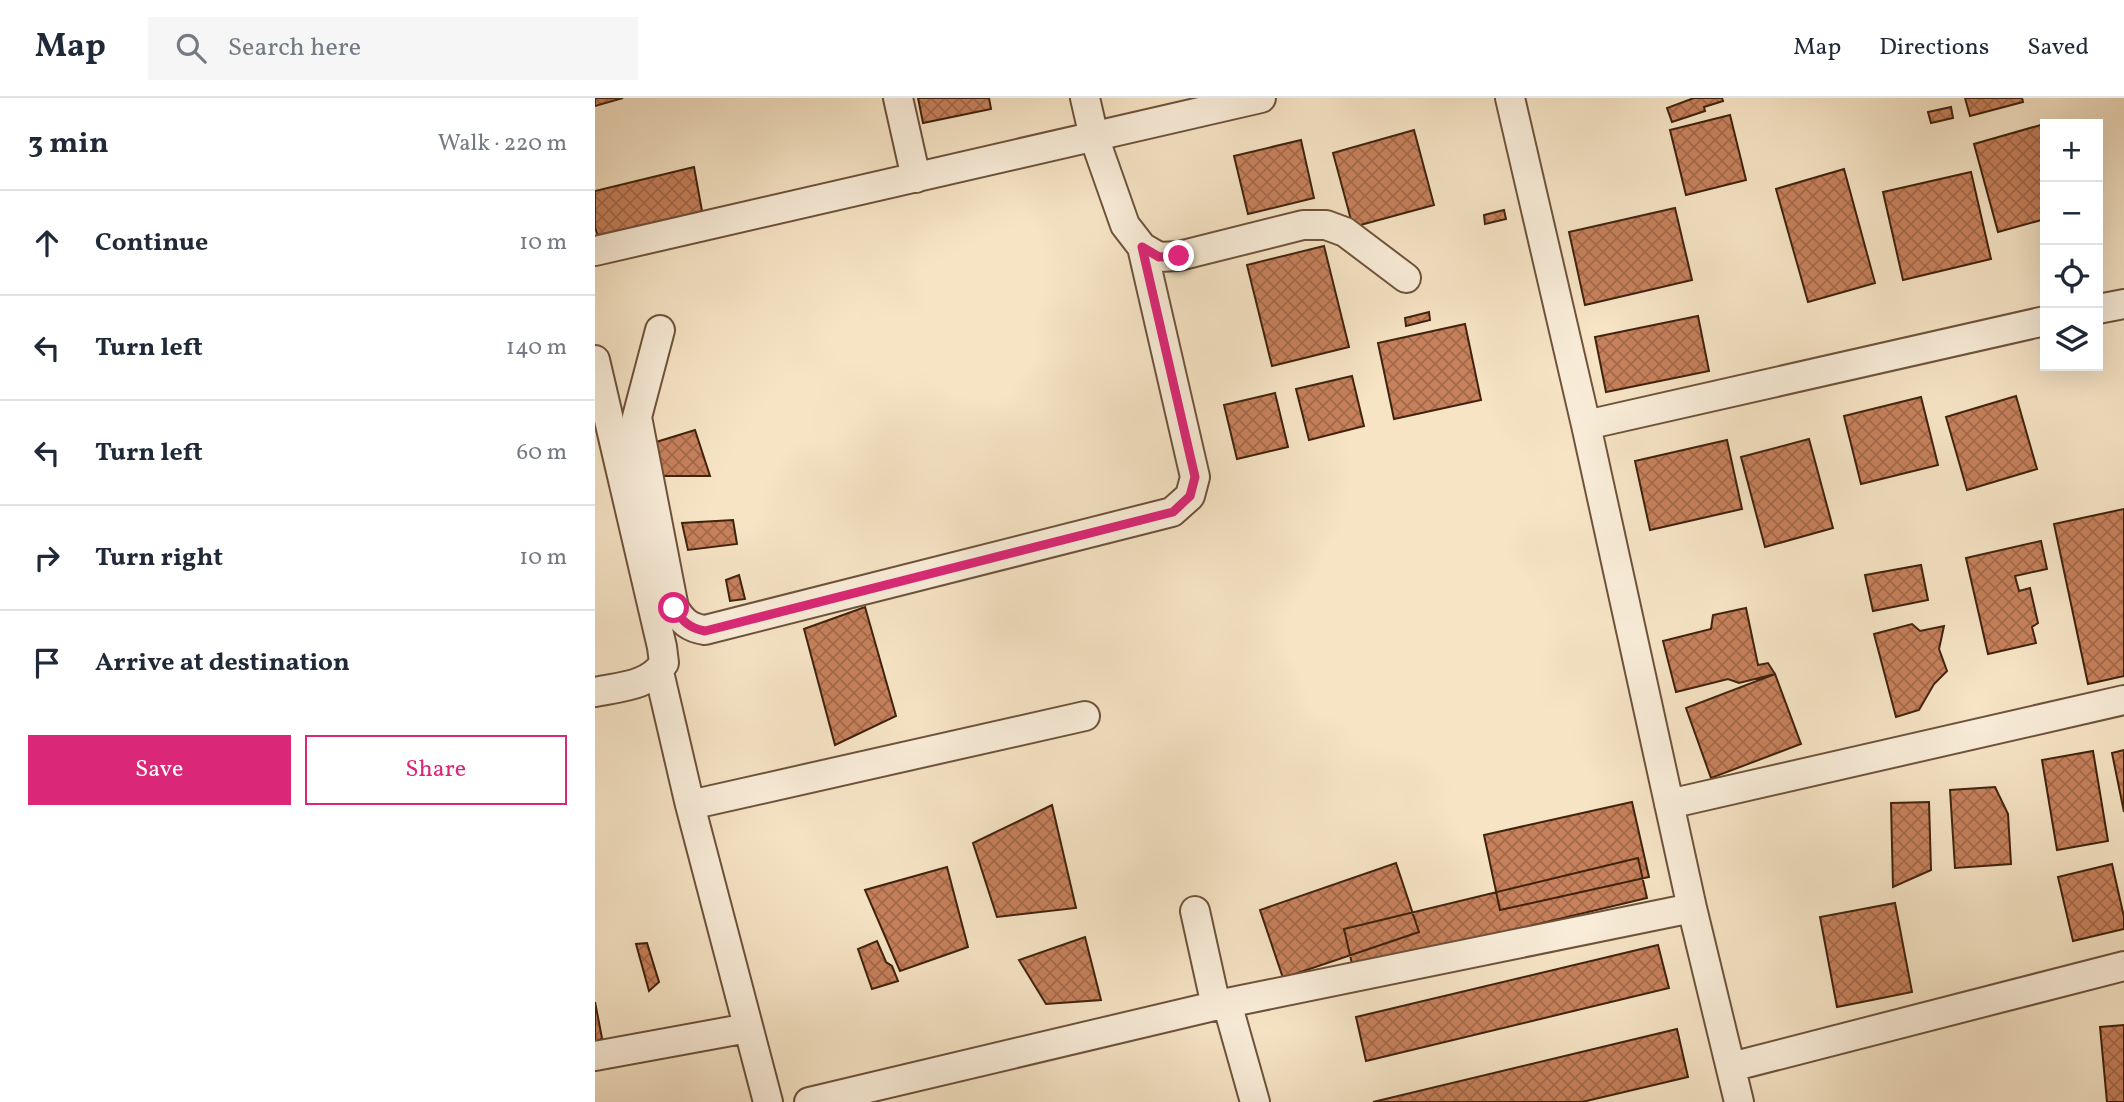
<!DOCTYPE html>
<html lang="en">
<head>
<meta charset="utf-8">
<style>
  body { margin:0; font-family:Vollkorn,serif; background:#f6f6f7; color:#1f2937 }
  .controls { position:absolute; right:21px; top:21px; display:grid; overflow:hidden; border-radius:0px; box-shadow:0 7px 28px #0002 }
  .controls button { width:63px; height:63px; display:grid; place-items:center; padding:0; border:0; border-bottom:2px solid #e0e1e3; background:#fff; color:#1f2937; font:35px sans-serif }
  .stop { position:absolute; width:21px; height:21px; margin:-16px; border:5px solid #db2777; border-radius:50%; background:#fff }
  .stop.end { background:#db2777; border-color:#fff; box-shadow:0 2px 7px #0008 }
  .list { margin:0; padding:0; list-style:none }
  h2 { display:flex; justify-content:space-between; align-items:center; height:91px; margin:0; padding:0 28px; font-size:30px }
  h2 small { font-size:23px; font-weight:400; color:#747a83 }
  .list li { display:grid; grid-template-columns:46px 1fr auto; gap:21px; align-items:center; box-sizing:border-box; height:105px; padding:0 28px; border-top:2px solid #e0e1e3 }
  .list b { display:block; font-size:26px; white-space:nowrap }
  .list em { font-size:23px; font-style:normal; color:#747a83 }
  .actions { display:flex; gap:14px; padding:21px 28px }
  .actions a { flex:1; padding:16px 0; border:2px solid #db2777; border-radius:0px; text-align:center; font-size:24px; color:#db2777 }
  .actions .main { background:#db2777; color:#fff }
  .icon { flex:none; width:38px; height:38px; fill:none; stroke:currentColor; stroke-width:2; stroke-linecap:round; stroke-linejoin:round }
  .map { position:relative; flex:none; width:1529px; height:1004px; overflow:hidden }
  header { display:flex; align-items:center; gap:42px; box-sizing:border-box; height:98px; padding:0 35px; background:#fff; border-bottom:2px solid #e0e1e3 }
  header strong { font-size:33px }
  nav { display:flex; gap:38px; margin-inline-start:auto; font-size:24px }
  .search { width:490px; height:63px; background:#f6f6f7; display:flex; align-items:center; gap:18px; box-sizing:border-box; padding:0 24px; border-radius:0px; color:#747a83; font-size:26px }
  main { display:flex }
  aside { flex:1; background:#fff }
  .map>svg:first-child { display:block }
  .building { fill:url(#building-cross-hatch); stroke:#40220d; stroke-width:2 }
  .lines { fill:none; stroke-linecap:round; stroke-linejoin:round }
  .minor-casing { stroke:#6e523b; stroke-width:32 }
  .minor { stroke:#f9edd9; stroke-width:28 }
  .route { stroke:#db2777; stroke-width:9 }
</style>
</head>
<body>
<header>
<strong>Map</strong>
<div class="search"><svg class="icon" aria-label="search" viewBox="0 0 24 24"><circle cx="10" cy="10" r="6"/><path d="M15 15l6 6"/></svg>Search here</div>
<nav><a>Map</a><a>Directions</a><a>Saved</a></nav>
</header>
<main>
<aside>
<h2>3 min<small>Walk · 220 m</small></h2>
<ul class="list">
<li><svg class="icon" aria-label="ahead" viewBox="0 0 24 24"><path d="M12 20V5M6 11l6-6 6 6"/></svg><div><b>Continue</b></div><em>10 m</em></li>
<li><svg class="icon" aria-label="left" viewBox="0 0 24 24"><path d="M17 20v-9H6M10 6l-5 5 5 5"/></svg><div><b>Turn left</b></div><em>140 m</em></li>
<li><svg class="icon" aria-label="left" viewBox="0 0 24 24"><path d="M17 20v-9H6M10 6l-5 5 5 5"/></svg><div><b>Turn left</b></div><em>60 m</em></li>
<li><svg class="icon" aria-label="right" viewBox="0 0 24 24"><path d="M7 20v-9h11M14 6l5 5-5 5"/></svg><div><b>Turn right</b></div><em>10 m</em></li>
<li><svg class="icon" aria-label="arrive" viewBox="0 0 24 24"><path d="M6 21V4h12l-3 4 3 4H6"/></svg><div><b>Arrive at destination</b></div></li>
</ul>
<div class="actions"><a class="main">Save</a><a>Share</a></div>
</aside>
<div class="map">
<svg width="1529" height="1004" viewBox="0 0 1529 1004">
  <defs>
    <pattern id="building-cross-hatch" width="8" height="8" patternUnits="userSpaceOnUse" patternTransform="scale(1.75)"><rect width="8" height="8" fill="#c7815c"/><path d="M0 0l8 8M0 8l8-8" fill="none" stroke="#a3694a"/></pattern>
  </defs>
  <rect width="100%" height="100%" fill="#f6e4c5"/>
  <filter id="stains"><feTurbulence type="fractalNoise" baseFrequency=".00286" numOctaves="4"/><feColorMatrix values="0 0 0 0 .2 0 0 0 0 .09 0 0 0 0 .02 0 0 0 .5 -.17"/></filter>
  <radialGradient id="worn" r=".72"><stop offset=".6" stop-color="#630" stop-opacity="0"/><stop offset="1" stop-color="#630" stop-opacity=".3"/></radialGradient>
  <path class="building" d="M0,0H28L0,8Z
    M323,0H394L396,11L328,25Z
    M1099,0H1127L1128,3L1109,9L1110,13L1077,24L1072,10Z
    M1370,0H1427L1428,4L1375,18Z
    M1356,9L1358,20L1336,25L1333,14Z
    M1135,17L1151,82L1091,97L1075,32Z
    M1449,26L1450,121L1403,134L1379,46Z
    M819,32L839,107L758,129L738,55Z
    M706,42L719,100L653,116L639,58Z
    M99,69L107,113L4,142L0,129V93Z
    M1249,71L1280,185L1213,204L1181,91Z
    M1376,74L1396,161L1308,182L1288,94Z
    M1080,110L1097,182L990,207L974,134Z
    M909,112L911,121L890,126L889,117Z
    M729,148L754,249L677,268L652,167Z
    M834,214L835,222L811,228L810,220Z
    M1103,218L1114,273L1011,294L1000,239Z
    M870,226L886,302L799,321L783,245Z
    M757,278L769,328L714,342L701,291Z
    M680,295L693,349L642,361L629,307Z
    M1421,298L1442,371L1372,392L1351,319Z
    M1326,299L1343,367L1266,386L1249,318Z
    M100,332L115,378H67L58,345Z
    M1214,341L1238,430L1170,449L1146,359Z
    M1132,342L1147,411L1055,432L1040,363Z
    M1529,411V578L1493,586L1459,426Z
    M138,422L142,446L93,452L87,425Z
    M1446,443L1452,471L1420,478L1424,493L1435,490L1443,525L1437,529L1441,545L1393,556L1371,460Z
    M1326,467L1333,502L1278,513L1270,477Z
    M144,477L150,501L135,503L131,482Z
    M270,509L301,618L240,647L209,531Z
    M1151,510L1163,567L1173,565L1180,576L1144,585L1133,581L1081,594L1068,543L1116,531L1118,517Z
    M1317,526L1325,533L1349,528L1344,551L1352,573L1339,586L1324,612L1301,619L1279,536Z
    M1180,576L1206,646L1116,680L1091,610Z
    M1529,652V714L1517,655Z
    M1498,653L1513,743L1462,752L1447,662Z
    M1400,689L1413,716L1416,766L1360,770L1355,692Z
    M1037,704L1054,779L905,812L889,737Z
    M1334,704L1336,772L1298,789L1296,705Z
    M457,707L481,810L402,819L378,745Z
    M1043,760L1052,800L758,870L749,831Z
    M801,765L824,834L688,880L665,812Z
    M1517,766L1529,819V831L1478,843L1463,779Z
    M352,769L373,849L305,873L270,792Z
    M1300,805L1317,894L1242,909L1225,819Z
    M490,839L506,902L451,906L424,862Z
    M282,843L291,864L297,868L303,883L277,891L263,851Z
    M52,845L64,884L54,893L41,846Z
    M1063,847L1074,890L771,963L761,919Z
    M0,904L7,940L0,946Z
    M1529,927V1004H1512L1505,929Z
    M1082,931L1093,979L987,1004H778Z"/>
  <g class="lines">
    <g class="minor-casing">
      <path id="minor" d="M303,0L321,80
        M490,0L499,39L530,127L547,149L564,159L584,158L708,127H731L750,134L811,180
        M915,0L991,327L1097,810L1144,1004
        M0,153L666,0
        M1503,211L1529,206
        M65,232L42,319L79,510C87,523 94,530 110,532L577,414L595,398L600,379L547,149
        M0,262L67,549L69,565C55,588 24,589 0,594
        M991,327L1450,223
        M64,574L95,707L173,1004
        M1074,706L1529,602
        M95,707L490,618
        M600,813L621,908
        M632,905L660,1004
        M0,958L153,930
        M1136,969L1529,868
        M214,1004L632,905L1097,810"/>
    </g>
    <use href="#minor" class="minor"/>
  </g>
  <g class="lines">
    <path class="route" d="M79,510C87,523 94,530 110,533L578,414L595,398L600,379L547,149L564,159L584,158"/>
  </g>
  <rect width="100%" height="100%" filter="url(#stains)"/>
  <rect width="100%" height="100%" fill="url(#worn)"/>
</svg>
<div class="controls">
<button>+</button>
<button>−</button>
<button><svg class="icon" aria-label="locate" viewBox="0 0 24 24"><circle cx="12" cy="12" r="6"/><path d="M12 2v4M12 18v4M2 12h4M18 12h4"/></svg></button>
<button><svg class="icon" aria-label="layers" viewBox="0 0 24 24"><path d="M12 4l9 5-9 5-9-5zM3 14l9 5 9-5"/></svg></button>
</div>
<div class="stop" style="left:79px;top:510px"></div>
<div class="stop end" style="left:584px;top:158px"></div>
</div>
</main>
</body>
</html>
